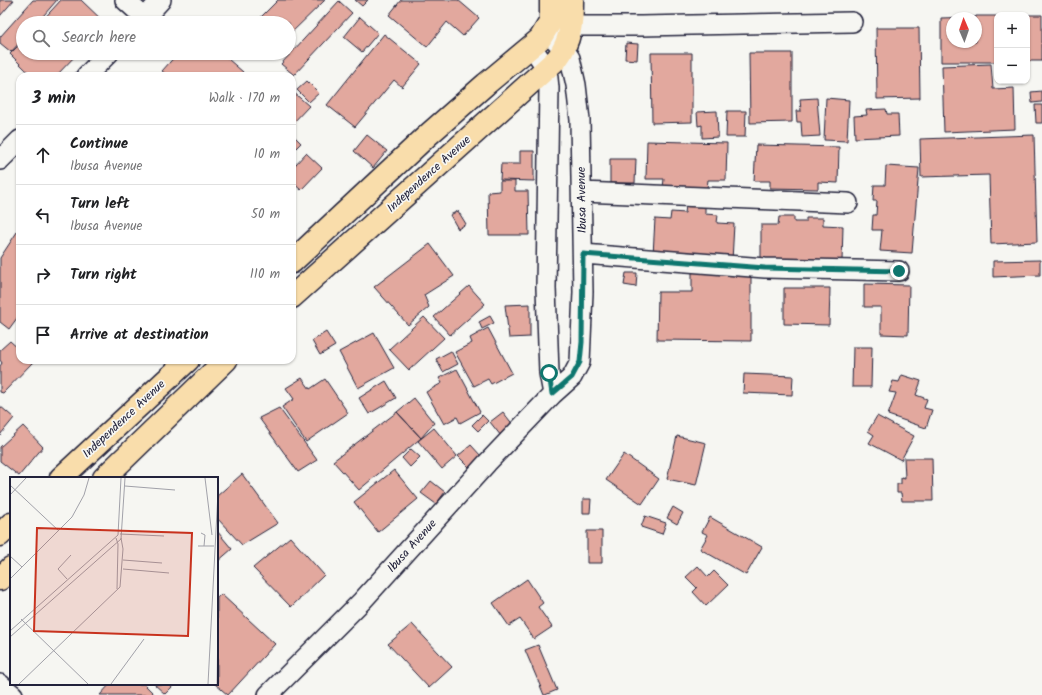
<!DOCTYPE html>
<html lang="en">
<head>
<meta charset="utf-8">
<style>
  body { margin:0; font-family:Kalam,sans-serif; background:#f6f6f6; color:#202124 }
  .controls { position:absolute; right:12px; top:12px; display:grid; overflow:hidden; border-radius:8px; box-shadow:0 1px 3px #0004 }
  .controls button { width:36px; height:36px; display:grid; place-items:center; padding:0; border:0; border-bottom:1px solid #e0e0e0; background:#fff; color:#202124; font:20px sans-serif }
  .compass { position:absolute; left:946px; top:12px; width:36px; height:36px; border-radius:50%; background:#fff; box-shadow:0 1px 3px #0004; rotate:358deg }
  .stop { position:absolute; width:12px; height:12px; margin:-9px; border:3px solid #0f766e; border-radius:50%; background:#fff }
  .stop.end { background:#0f766e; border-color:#fff; box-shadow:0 1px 4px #0008 }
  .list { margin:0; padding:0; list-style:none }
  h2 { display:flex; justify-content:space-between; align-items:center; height:52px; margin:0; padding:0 16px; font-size:17px }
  h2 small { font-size:13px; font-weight:400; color:#757577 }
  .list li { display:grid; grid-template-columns:26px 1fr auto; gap:12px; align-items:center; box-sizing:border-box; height:60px; padding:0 16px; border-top:1px solid #e0e0e0 }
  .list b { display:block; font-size:15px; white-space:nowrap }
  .list p { margin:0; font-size:13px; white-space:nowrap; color:#757577 }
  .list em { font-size:13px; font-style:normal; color:#757577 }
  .icon { flex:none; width:22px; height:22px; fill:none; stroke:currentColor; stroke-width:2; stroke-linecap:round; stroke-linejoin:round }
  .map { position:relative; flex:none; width:1042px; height:695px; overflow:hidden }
  .search { position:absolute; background:#fff; box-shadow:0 1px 3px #0004; left:16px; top:16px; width:280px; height:44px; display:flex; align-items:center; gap:10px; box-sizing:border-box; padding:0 14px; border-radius:22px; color:#757577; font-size:15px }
  .panel { position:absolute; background:#fff; box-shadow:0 1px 3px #0004; left:16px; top:72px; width:280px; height:292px; border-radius:12px }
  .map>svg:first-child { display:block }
  .building { fill:#e2a89e; stroke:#22223b; fill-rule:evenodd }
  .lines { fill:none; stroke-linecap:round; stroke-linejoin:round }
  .minor-casing { stroke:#22223b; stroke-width:22 }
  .major-casing { stroke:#22223b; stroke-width:25 }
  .minor { stroke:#f6f6f2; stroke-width:19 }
  .major { stroke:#f9ddab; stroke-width:22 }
  .route { stroke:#0f766e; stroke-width:5 }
  .labels { text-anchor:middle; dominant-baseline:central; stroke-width:3.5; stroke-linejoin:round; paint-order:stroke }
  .street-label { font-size:12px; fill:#22223b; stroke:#f6f6f2 }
  .inset-road { fill:none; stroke:#a1a1a9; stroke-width:1 }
  .view { fill:#c8321e; fill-opacity:0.15; stroke:#c8321e; stroke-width:2 }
  .inset-edge { fill:none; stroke:#22223b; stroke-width:2 }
</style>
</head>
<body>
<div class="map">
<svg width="1042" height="695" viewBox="0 0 1042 695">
  <rect width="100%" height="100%" fill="#f6f6f2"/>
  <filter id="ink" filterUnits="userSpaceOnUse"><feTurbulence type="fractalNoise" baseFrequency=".025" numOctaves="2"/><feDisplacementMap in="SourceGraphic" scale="8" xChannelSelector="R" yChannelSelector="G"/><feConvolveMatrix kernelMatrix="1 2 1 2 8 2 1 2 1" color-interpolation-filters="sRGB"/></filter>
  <g filter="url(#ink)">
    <path class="building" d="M0,0H14L0,16Z
      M33,0H57L37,23H23V39L11,52L0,43V37Z
      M61,0H81L105,23H40Z
      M278,0H325L289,35V23H255Z
      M355,0H368L362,6Z
      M401,0H458L479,18L463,36L447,22L427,47L389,15Z
      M339,1L352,13L294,75L281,64Z
      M1027,15H1042V61H1027Z
      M976,16H997V62H941V18L976,17ZM952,18H976V42H952Z
      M360,17L378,33L362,52L344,37Z
      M876,28H919L920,98L877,99Z
      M384,34L421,64L402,87L394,80L355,127L327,105Z
      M23,41V53H78L56,76H32L10,54Z
      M626,43L638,44L637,60L625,59Z
      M178,53H221L243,72L240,76H168L162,71Z
      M651,53H692V122L652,123Z
      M749,53H792V122L750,123Z
      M991,64L993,89L1014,88L1015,129L944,132L942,66Z
      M307,81L319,93L309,102L297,90Z
      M292,91L309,106L292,124Z
      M1042,91V102L1032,103L1031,92Z
      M817,98L820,136L802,137L801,122H797L796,111H801L800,99Z
      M826,98L849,100L847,141L824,140Z
      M1035,105H1042V123H1036Z
      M886,109L887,114H898L899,136L855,138L854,116L867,115L866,110Z
      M717,111L718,137L702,138V125L698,126L697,112Z
      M727,111H746L745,137H726Z
      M292,134L301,143L292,152Z
      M367,135L387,151L373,168L354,151Z
      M1034,135L1037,242L991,244L989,175L921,177L920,139Z
      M647,141L727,143L726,180H708L707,188L663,187L664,179H646Z
      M756,145L839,147L838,183L818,182V189L770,188V181H754Z
      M520,151H534V181L500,180L501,164H520Z
      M306,153L322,168L301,190L292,182V162L295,165Z
      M610,159H636L635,183H610Z
      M886,166L919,168L912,253L880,251L882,230H872L873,215H876L877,201H873L874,185H885Z
      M500,181H515V191H528L529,235H489L488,192L500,191Z
      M686,206L705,207V214L718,215L717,223L734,224L732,261L653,255L655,219L670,220L671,212L685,213Z
      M458,211L466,224L458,229L450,215Z
      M779,217H794V222H806V218H823V225L843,226L842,261L761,260V225H778Z
      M19,229L20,314L9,329L0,322V258Z
      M430,244L454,276L424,295L429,307L408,325L374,287Z
      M1040,260V275L993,277V261Z
      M692,272L751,273V341L657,340L658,292H692Z
      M626,273H637L636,287L624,285Z
      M864,284L909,285L908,335L881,334V307H864Z
      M469,286L485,304L450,335L434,317Z
      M784,288H830L829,325L784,324Z
      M530,304V337L509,338L505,305Z
      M490,316L494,323L482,329L479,322Z
      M424,317L444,338L409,370L389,349Z
      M488,328L512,373L491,384L488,379L474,386L455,352L472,343L470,338Z
      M326,332L335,346L320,355L312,341Z
      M374,333L394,368L358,388L339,352Z
      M10,341L20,350V360H32L33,362L3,393L0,392V366L2,363L0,360V350Z
      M853,347H872L871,387H852Z
      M451,351L458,364L443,372L436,359Z
      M457,369L480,412L460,423L457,417L444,424L426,392L442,383L439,378Z
      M744,374L793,376L792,395L743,393Z
      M902,375L921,381L916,395L927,399L924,408L932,410L926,428L888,415L896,393L889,392L893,381L899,382Z
      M302,378L310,389L325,379L348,413L306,442L282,407L294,399L286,388Z
      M386,381L396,398L369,414L359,398Z
      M414,398L434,423L421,438L397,412Z
      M0,406L14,418L0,435Z
      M279,408L317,460L298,472L259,418Z
      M397,412L421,438L359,490L333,461Z
      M503,412L514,426L501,436L490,422Z
      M482,415L488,421L478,431L472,425Z
      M877,416L914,436L901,460L869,443L874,435L868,431Z
      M23,426L43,447L19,476L0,461V447Z
      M434,428L457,456L442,469L418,441Z
      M677,436L706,443L696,485L667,479Z
      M471,445L481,456L469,467L458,456Z
      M411,449L420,457L410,467L402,458Z
      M624,454L659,479L642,504L606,480Z
      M904,458H932L933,501H902L901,493H897V484H901V477L905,478Z
      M394,470L418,499L378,532L354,502Z
      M242,474L278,523L242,545L217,518V496Z
      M431,481L445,492L436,504L421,493Z
      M583,499H591L590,513H583Z
      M673,507L683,513L677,524L667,518Z
      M645,516L666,523L662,534L641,527Z
      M710,517L762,547L746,575L700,549L708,535L702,532Z
      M217,531L232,549L217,562Z
      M587,531H602V563H587Z
      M290,537L324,575L291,607L253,568Z
      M698,566L708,577L714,571L728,585L706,606L693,592L697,588L686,577Z
      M527,579L543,603L538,607L552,627L534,639L520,619L509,626L493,603Z
      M221,594L275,644L228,695L215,684H217V598Z
      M412,624L452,667L429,688L388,644Z
      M538,645L557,690L545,695H544L525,650Z
      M110,684H144L154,694L153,695H100Z
      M154,684H175L165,694Z"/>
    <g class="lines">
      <g class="minor-casing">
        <path id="minor" d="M125,0L145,18
          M556,22L572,26H641L852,22
          M140,23L161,0
          M532,47L547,69L549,88L546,288L549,373L553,394
          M86,76L109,53
          M0,160L20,140
          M582,192L848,203
          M583,254L765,268L899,271
          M0,684L13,695
          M268,695L362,601L487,463L553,394L572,377L580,362L583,292L580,120L576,85L570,58L564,49L546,31"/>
      </g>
      <g class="major-casing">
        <path id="major" d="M292,262L428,135L486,84L540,39L551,21V0
          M292,297L557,59C571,41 572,23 572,0
          M61,478L188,360
          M104,478L226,360
          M0,535L11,524
          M0,579L11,568"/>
      </g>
      <use href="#minor" class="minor"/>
      <use href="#major" class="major"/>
    </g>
  </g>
  <g class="lines" filter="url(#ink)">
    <path class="route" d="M549,373L552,394L572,377L580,362L582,342L583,254L765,268L899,271"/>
  </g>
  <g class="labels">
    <g class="street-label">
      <text transform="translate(429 174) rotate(-42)">Independence Avenue</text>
      <text transform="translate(582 200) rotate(-91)">Ibusa Avenue</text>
      <text transform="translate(124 419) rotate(-43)">Independence Avenue</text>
      <text transform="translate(412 546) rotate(-48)">Ibusa Avenue</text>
    </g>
  </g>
  <g transform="translate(10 477)">
    <rect width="208" height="208" fill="#f6f6f2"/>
    <path class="inset-road" d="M195,1L202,58M0,8L49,54M115,9L165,13M0,18L16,1M191,56L195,58L194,69M110,57L154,59M106,61L108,67L107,112M188,69H204M0,79L12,90L0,102M113,83L152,86M12,90L62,40L74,18L79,1M113,92L159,96M57,102L48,92L61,78M11,142L78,207M0,154L108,58L111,1M0,160L111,62L115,1M9,207L110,110L113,72L111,61M101,207L134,162M198,207L208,15M207,207L208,143"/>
    <path class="view" d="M27,51L182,56L178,159L24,154Z"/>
    <rect width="208" height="208" class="inset-edge"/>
  </g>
</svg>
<div class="controls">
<button>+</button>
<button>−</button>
</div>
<svg class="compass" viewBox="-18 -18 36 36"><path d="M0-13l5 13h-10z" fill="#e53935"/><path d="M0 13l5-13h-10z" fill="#757577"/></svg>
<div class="stop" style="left:549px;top:373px"></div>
<div class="stop end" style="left:899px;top:271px"></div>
<div class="search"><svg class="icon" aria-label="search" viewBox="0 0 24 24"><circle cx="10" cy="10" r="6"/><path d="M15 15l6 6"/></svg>Search here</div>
<section class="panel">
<h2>3 min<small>Walk · 170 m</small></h2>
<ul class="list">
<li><svg class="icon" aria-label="ahead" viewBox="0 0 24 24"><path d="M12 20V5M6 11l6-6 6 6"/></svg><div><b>Continue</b><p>Ibusa Avenue</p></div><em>10 m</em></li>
<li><svg class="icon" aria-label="left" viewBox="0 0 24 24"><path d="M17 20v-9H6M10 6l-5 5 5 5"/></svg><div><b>Turn left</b><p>Ibusa Avenue</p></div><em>50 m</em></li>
<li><svg class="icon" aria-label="right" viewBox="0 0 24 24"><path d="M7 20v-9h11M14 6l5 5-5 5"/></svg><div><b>Turn right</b></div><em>110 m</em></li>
<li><svg class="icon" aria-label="arrive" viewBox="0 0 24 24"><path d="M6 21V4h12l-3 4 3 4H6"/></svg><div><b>Arrive at destination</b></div></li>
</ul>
</section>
</div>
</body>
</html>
